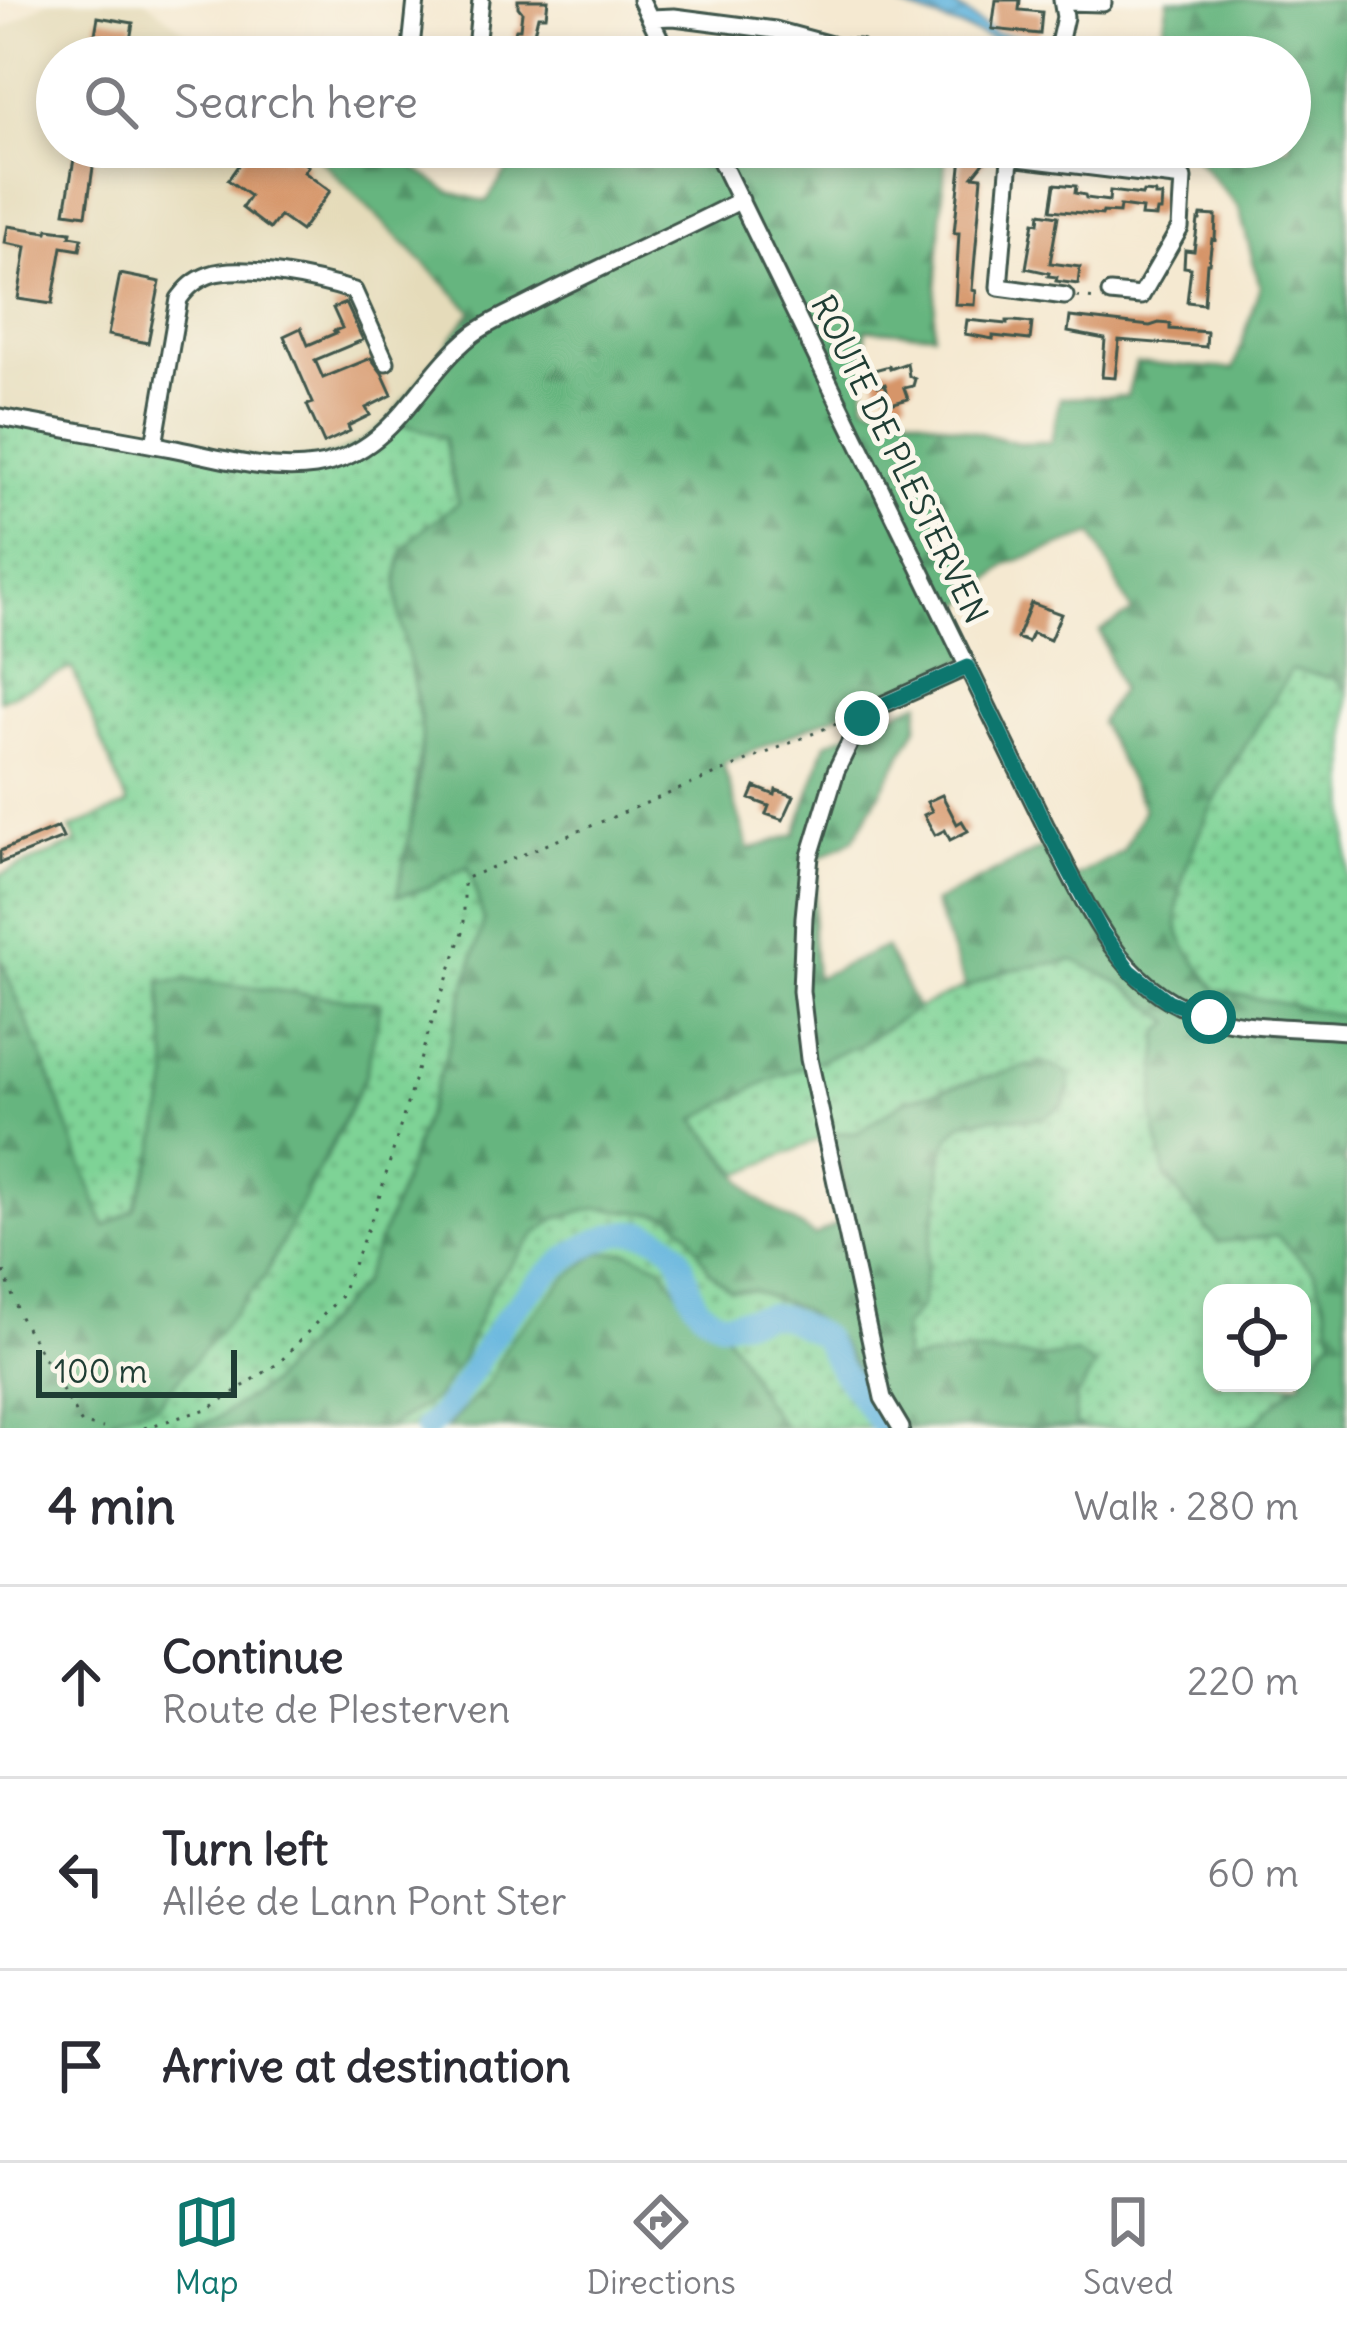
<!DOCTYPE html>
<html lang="en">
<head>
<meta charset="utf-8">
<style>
  body { margin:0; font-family:Delius,sans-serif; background:#f2f2f3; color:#2b2b33 }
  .controls { position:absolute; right:36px; bottom:36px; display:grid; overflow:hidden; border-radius:24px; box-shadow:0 6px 18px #0003 }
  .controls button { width:108px; height:108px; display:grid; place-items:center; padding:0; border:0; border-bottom:3px solid #e1e1e2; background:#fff; color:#2b2b33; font:60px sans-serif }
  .scale { position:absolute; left:36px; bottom:30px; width:201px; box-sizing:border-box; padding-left:12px; border:6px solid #1f3d34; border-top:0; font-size:33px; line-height:42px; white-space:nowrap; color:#1f3d34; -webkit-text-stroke:9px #fbf7ec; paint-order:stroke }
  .stop { position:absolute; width:36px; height:36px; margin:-27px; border:9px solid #0f766e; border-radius:50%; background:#fff }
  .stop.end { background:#0f766e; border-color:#fff; box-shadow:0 3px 12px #0008 }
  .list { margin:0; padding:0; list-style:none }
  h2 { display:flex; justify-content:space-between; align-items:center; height:156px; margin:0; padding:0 48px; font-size:51px }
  h2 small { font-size:39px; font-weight:400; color:#7c7c81 }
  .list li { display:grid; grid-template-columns:78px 1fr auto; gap:36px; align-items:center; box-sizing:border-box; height:192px; padding:0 48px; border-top:3px solid #e1e1e2 }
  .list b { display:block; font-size:45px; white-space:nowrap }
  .list p { margin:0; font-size:39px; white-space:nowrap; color:#7c7c81 }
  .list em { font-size:39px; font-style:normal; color:#7c7c81 }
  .icon { flex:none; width:66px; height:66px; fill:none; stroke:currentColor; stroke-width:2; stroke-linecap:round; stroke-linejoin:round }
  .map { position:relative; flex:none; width:1347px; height:1428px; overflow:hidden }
  .search { position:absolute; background:#fff; box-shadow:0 6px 18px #0003; left:36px; right:36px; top:36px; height:132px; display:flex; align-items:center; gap:30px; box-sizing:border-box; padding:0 42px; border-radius:66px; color:#7c7c81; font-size:45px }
  .sheet { height:732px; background:#fff }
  nav { display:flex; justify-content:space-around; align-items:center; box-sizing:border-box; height:168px; border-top:3px solid #e1e1e2; background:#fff; font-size:33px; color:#7c7c81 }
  nav a { display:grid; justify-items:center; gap:6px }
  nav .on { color:#0f766e }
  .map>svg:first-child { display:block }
  .built { fill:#e5dbba }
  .grass { fill:url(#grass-dots); stroke:#4e8865; stroke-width:3 }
  .forest { fill:url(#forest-firs); stroke:#42795a; stroke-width:3 }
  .water { fill:url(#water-waves); stroke:#417989; stroke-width:3 }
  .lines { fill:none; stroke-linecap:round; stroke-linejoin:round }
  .river { stroke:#63b5de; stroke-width:24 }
  .building { fill:#d69569 }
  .street-casing { stroke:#3f574c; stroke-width:21 }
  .path { stroke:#3f574c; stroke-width:3; stroke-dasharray:3 9; stroke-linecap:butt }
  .street { stroke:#fff; stroke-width:15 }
  .route { stroke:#0f766e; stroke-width:15 }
  .labels { text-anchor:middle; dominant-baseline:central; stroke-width:10; stroke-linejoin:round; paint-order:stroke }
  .street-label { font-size:33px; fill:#1f3d34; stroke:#fbf7ec }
</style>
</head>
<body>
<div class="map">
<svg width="1347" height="1428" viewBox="0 0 1347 1428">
  <defs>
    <pattern id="grass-dots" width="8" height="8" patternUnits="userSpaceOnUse" patternTransform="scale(3)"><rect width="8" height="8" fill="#7ed396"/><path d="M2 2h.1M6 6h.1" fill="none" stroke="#67ac7b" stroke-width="1.8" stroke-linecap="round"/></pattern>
    <pattern id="forest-firs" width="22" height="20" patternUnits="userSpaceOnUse" patternTransform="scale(3)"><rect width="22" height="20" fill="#66b57f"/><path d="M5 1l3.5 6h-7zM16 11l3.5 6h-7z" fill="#539469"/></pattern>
    <pattern id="water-waves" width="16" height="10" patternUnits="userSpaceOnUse" patternTransform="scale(3)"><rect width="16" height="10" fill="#63b5de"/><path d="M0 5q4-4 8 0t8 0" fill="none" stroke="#5194b5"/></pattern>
  </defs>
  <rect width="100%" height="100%" fill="#fbf7ec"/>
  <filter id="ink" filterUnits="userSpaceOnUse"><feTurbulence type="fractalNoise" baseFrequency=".00833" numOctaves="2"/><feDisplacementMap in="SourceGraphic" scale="24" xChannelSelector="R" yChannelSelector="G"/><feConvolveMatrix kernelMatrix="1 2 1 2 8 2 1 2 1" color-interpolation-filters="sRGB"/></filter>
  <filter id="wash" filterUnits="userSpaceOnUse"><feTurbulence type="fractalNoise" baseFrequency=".004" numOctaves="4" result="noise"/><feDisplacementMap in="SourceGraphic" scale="48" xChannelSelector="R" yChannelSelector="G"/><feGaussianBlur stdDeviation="2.7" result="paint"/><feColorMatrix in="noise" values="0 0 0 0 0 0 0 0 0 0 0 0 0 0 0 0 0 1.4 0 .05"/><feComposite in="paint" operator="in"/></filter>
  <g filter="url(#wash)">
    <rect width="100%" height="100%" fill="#f5e9d1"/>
    <path class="built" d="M50,0H145L218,57H57V147H308L472,311L389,420L363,441L334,456L280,463L0,411V31Z"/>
    <path class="grass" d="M0,411L280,463L334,456L363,441L389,420L444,437L458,504L423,531L403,551L397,590L422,736L410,828L397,895L429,887L468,865L484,921L444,1062L397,1198L362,1283L268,1385L216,1419L193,1428H106L121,1414L157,1405L327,1157L365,1077L381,1003L188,980L161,982L169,1078L154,1155L134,1209L104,1228L47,1069L0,958V875L77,843L70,829L128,805L72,668L0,700Z
      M1291,670L1335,678L1347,691V1017L1216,990C1206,975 1185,951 1180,935C1160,868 1257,729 1291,670Z
      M1074,960L1124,985L1173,1022L1160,1032L1153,1115L1166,1178L1218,1242L1277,1235L1314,1272L1326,1306L1332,1337L1302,1376V1293H1212V1383H1297L1254,1424L1237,1428H1084L1075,1423L1076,1353L1045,1358L969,1352L904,1362L903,1327L921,1306L928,1253L940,1193V1160L950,1136L963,1122L998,1117L1042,1119L950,1089L906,1100L857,1133H833L740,1174L695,1118L773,1078L860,1045L917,1008L1003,971Z
      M597,1208L671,1215L689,1233L710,1272L801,1309L838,1339L893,1428H785L764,1401L738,1352L722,1329L696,1316L678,1289L511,1338L488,1384L446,1428H386L436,1398L463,1357L492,1287L536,1234L556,1218Z"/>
    <path class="forest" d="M1168,0H1347V691L1335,678L1291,670C1257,729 1160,868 1180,935C1185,951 1206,975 1216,990L1347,1017V1147L1344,1165L1347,1166V1428H1237L1254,1424L1297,1383H1302V1376L1332,1336L1326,1306L1314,1272L1277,1236L1218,1242L1166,1178L1153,1115L1160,1032L1172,1022L1124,985L1074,960L1003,971L966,988L934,903L1044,847L1063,884L1123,851L1144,809L1100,722L1120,690L1100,631L1132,612L1093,534L1007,564L955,613L976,655L723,764L749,850L796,834L826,743L920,702L917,727L854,839L819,858L812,932L816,978L885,947L917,1008L860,1045L773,1078L695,1119L756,1198L815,1236L849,1217L833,1133H857L906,1100L1042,1062L1069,1073L1070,1091L1065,1103L1042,1119L998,1117L963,1122L950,1136L940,1160V1193L928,1253L921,1306L903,1327L904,1361L969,1352L1045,1358L1076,1353L1095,1366L1076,1398L1075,1423L1084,1428H894L838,1339L801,1309L753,1290H730L710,1272L689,1233L671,1215L597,1208L556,1218L536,1234L492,1287L463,1357L436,1398L386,1428H193L216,1419L268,1385L362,1283L397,1198L444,1062L484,921L468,866L429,887L397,896C406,848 421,787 422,739C422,685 383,603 403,553C410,536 443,515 458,503L444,437L389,420L472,311L308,147H383L450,192L486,202L523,147H946L933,334L866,329L864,403L1018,443L1051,442L1060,398L1127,396L1136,363L1234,369L1260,286L1239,208L1186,147H1290V57H1159Z
      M0,958L47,1069L105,1227L134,1209L154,1155L169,1078L160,982L188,980L381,1003L365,1077L265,1276L157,1405L121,1414L106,1428H0Z
      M629,1252L661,1266L696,1316L722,1329L738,1352L764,1401L785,1428H446L488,1384L511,1338L566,1278L598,1253Z"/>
    <path class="water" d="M884,0H947L994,33L1055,41L1053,51L993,39Z"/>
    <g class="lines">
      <path class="river" d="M426,1428C461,1400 475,1360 501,1325C531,1283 612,1203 667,1243C688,1258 684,1290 699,1308C704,1314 716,1319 722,1323L768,1315L784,1317L823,1337L839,1367L884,1428"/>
    </g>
    <g id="blocks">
      <path class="building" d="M518,0H548L546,16H538L533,37L528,36L525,56L513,55L514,34L516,29H520L522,12L518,7Z
        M996,0H1020L1019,10L1042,12L1040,34L992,29Z
        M98,17L133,23L128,52L114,49L112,57H91Z
        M76,147H96L86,215L65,212Z
        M251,147H268L285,159L289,152L308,166L304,172L330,191L301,231L280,216L270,229L242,208L250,196L228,180Z
        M963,147H984L982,157L985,161L973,176L982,177L972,290L976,291L975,305L955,304L959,233H954Z
        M1055,184L1076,186L1075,193L1085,195L1086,198L1109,201L1110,191L1142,195L1143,192L1155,193V196H1162L1161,211H1157L1156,217L1141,216L1142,209L1120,206L1119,213L1103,212L1102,215L1051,210Z
        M1040,213L1058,216L1050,263L1080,267L1078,284L1056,281L1057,277L1048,276L1049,273L1026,268L1034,222L1039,223Z
        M1201,215L1216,216L1215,240L1212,239L1209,263H1207L1204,304L1187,302L1191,268L1184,267L1185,250L1194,251L1198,220H1200Z
        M8,226L47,232L48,229L71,232L70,236L82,238L80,250L62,247L52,304L18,299L26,247L5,243Z
        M120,274L160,282L148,343L108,335Z
        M346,303L363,340L315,360L323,378L371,358L382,373L392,395L366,408L370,415L348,426L350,431L324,443L307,405L313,403L284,336L301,328L308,345L336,333L334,331L342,328L333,308Z
        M1070,317L1150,326L1159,323L1170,324V329L1207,332L1206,347L1119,340L1115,378L1102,377L1105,339L1068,332Z
        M967,320L1007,324V321H1014L1032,323L1030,340L993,336V339L965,334Z
        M907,363L909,376L915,379L913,386L904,388L908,399L891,404L885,384L878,386L874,370L889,366L890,369Z
        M1031,603L1061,614L1050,640L1032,633L1028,642L1017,638Z
        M755,787L775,795L776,790L794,796L783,820L766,814L769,806L750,799Z
        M942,795L957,824L962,821L968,831L950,840L945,830L935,835L924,815L932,811L927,802Z
        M58,827L63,838L0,863V851Z"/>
    </g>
  </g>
  <g filter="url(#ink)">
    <use href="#blocks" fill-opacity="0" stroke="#3f574c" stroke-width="3"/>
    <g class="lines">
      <g class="street-casing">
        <path id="street" d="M641,0L669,57
          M1064,2L1103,3V0
          M650,18L674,17L775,30L838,47L859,48
          M410,57L416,0
          M475,57L481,0
          M1056,57L1065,17L1062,0
          M714,147L1046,827C1086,902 1118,992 1209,1017C1252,1029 1302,1027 1347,1031
          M1011,147L999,287L1065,296
          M1010,157L1183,178L1180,228L1141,296L1110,293
          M0,417C57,428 114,437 171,448C216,457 268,473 315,466C395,453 416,380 472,335C490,321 516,311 536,300C603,265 674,235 741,200
          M154,445L179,299C187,288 195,280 209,275C242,263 320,280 354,291L386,362
          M901,1428L883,1398L809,1059L801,991L804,917L810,856L836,771L862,718L873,709L967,667"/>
      </g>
      <path class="path" d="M1077,297L1097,299
        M0,1260L20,1317L82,1424L103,1428
        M144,1428L210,1408L280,1362L340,1297L376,1208L427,1037L464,929V879L843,721"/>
      <use href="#street" class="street"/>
    </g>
  </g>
  <g class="lines" filter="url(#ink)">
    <path class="route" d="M862,718L873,709L968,667L1046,827L1101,931L1130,971L1168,1001L1209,1017"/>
  </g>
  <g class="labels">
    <g class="street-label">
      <text transform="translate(900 459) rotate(64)">ROUTE DE PLESTERVEN</text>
    </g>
  </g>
</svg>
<div class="controls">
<button><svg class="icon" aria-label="locate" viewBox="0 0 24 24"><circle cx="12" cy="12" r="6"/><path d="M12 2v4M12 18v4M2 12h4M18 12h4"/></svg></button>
</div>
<div class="scale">100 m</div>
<div class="stop" style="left:1209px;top:1017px"></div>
<div class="stop end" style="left:862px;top:718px"></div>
<div class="search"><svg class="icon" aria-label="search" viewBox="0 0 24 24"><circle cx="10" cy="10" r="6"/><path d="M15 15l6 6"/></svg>Search here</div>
</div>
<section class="sheet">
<h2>4 min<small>Walk · 280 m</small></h2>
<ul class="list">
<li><svg class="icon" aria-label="ahead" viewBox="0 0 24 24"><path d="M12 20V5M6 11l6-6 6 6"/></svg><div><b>Continue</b><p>Route de Plesterven</p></div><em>220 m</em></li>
<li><svg class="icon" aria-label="left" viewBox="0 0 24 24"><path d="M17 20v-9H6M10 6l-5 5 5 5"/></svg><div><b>Turn left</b><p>Allée de Lann Pont Ster</p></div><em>60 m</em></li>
<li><svg class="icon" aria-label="arrive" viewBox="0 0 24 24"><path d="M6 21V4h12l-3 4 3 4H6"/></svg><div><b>Arrive at destination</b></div></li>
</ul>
</section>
<nav>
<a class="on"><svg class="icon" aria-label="map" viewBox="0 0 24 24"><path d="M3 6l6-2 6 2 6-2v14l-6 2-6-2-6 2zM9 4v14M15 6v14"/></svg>Map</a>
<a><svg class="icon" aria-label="directions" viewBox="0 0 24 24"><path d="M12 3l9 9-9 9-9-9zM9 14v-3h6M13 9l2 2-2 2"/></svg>Directions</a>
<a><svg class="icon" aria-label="saved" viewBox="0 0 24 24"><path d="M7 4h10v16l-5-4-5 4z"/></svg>Saved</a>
</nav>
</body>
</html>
